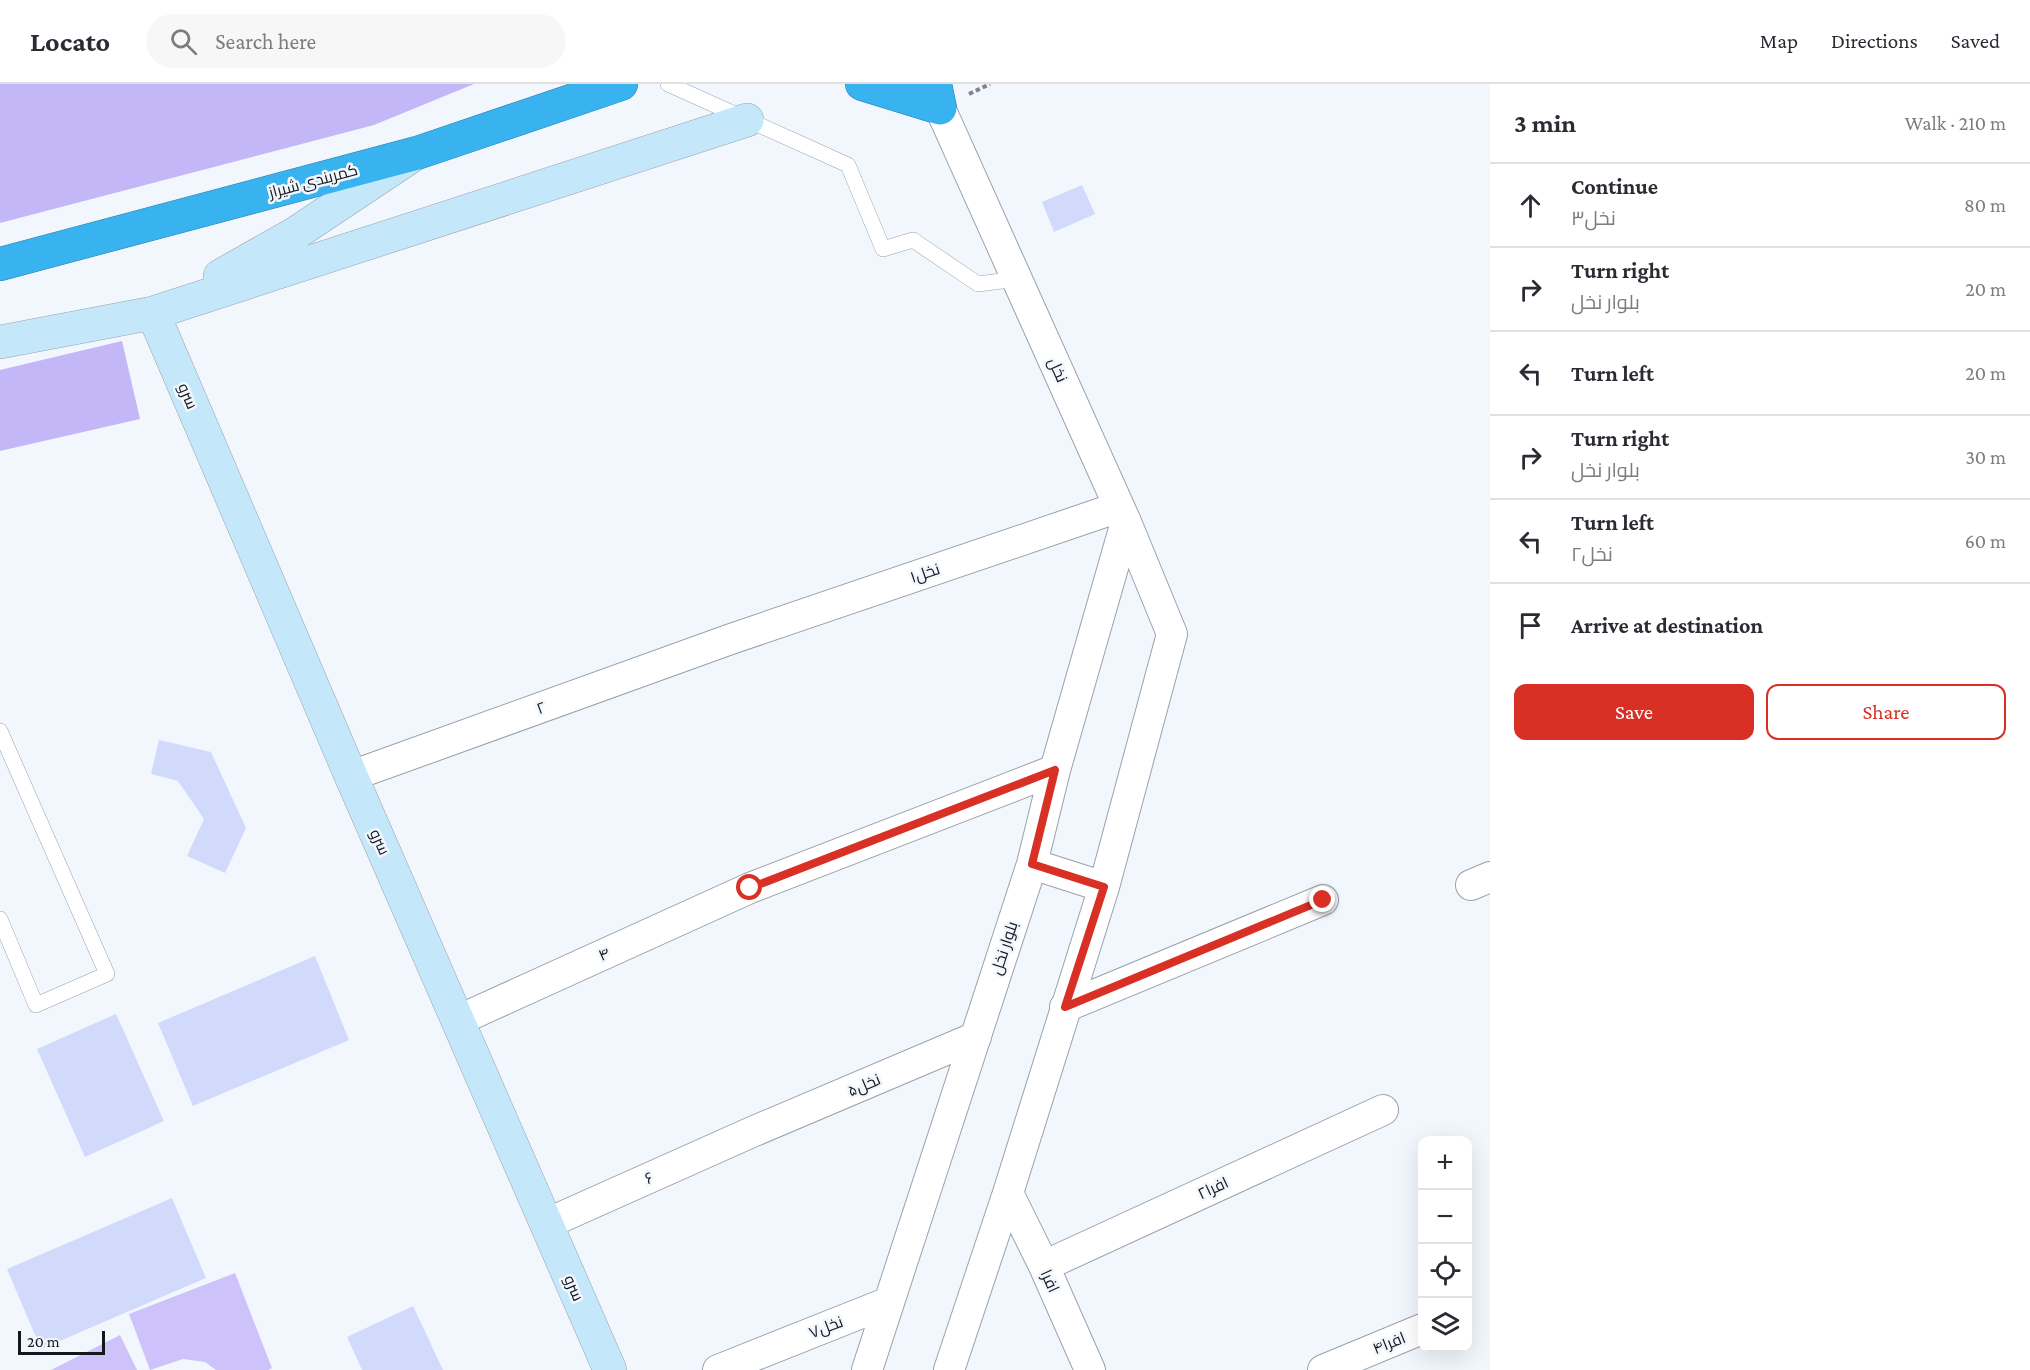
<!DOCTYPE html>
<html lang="en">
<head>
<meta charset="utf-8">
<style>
  body { margin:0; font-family:"Crimson Pro",Cairo,serif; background:#f7f7f7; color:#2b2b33 }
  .controls { position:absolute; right:18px; bottom:18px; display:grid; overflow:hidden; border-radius:12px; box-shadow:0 6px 24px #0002 }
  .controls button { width:54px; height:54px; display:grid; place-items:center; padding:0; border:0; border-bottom:2px solid #e1e1e2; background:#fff; color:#2b2b33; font:30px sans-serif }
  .scale { position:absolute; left:18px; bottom:15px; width:87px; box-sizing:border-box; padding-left:6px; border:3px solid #14171b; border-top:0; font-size:16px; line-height:21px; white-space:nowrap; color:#14171b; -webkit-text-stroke:4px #f2f7fe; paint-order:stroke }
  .stop { position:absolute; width:18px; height:18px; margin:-14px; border:4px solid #d93025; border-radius:50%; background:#fff }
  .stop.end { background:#d93025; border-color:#fff; box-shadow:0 2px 6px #0008 }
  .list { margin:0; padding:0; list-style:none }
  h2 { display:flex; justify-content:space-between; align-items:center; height:78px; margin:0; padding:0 24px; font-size:26px }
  h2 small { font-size:20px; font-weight:400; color:#7c7c81 }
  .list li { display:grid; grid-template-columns:39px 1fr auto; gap:18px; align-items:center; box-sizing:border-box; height:84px; padding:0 24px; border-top:2px solid #e1e1e2 }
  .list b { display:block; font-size:22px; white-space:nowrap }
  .list p { margin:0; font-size:20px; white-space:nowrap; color:#7c7c81 }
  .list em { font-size:20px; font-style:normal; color:#7c7c81 }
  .actions { display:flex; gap:12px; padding:18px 24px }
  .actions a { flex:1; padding:14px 0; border:2px solid #d93025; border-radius:12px; text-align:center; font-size:21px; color:#d93025 }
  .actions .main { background:#d93025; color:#fff }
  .icon { flex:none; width:33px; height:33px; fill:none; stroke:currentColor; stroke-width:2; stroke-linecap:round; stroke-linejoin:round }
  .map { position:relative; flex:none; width:1490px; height:1286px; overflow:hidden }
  header { display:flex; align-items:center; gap:36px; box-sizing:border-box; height:84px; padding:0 30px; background:#fff; border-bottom:2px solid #e1e1e2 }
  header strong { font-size:28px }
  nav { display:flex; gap:33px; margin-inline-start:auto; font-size:21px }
  .search { width:420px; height:54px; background:#f7f7f7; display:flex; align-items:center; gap:15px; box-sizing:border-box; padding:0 21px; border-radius:33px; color:#7c7c81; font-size:22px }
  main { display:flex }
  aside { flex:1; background:#fff }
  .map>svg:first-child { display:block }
  .green { fill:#cdc3fa }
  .forest { fill:#c3b7f8 }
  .building { fill:#d1dafa }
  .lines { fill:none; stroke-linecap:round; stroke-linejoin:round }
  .lane-casing { stroke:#99a1ac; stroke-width:16 }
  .street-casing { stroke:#99a1ac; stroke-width:32 }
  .secondary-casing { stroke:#99a1ac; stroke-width:34 }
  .highway-casing { stroke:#2c7ca5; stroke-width:34 }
  .path { stroke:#808489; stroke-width:4; stroke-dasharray:4.5 3; stroke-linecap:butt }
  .lane { stroke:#fff; stroke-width:15 }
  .street { stroke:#fff; stroke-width:30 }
  .secondary { stroke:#c4e8fa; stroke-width:33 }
  .highway { stroke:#39b2f0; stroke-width:33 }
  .route { stroke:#d93025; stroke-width:8 }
  .labels { text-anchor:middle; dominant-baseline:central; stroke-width:5; stroke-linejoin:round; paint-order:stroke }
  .street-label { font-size:16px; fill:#14171b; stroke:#f2f7fe }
</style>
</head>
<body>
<header>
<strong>Locato</strong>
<div class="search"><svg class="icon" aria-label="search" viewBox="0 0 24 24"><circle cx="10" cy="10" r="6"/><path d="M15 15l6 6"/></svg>Search here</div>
<nav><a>Map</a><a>Directions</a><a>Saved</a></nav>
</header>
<main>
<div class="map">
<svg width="1490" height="1286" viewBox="0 0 1490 1286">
  <rect width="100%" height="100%" fill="#f2f7fe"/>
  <path class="green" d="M235,1189L272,1284L268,1286H216L205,1278L183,1275L150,1286L129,1230Z
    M120,1251L137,1286H51Z"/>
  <path class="forest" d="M0,0H474L374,41L0,139Z
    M122,257L140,335L0,367V286Z"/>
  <path class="building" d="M1082,101L1095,130L1054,148L1042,118Z
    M159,656L211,668L246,744L225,789L187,772L204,735L178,697L151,690Z
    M315,872L349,956L193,1022L158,939Z
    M116,930L164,1037L85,1073L37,965Z
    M172,1114L206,1194L41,1265L7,1185Z
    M413,1222L443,1286H362L347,1253Z"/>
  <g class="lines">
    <g class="lane-casing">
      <path id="lane" d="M668,0L848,81L883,165L913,156L978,200L1017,195
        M0,647L107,890L36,921L0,835"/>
    </g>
    <g class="street-casing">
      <path id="street" d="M940,24L1126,438L1172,550L1104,803L1008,1109L949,1286
        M351,692L731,555L1119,423
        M1032,780L1104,803
        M1471,801L1490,793
        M1065,923L1323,816
        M459,936L750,804L1055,686
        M1008,1109L1044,1182L1090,1286
        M546,1140L752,1048L976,953
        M1044,1182L1383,1026
        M718,1286L889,1218
        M867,1286L1032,780L1055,686L1126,438
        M1323,1286L1422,1245"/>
    </g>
    <g class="secondary-casing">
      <path id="secondary" d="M220,192L296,149L410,73
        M153,229L351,692L610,1286
        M0,258L153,229L747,36"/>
    </g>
    <g class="highway-casing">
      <path id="highway" d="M862,0L940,24L935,0
        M0,180L417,69L621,0"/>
    </g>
    <path class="path" d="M969,10L990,0"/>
    <use href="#lane" class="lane"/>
    <use href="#street" class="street"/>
    <use href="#secondary" class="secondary"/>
    <use href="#highway" class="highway"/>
  </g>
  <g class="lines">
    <path class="route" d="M750,804L1055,686L1032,780L1104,803L1065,923L1323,816"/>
  </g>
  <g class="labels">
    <g class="street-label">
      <text transform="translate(313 97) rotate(-15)">کمربندی شیراز</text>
      <text transform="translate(1058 286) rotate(66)">نخل</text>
      <text transform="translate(188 312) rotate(67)">سرو</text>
      <text transform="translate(925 489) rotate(-19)">نخل۱</text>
      <text transform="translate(541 624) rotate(-20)">۲</text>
      <text transform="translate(380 758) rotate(66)">سرو</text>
      <text transform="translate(1004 864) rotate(-72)">بلوار نخل</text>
      <text transform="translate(604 870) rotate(-24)">۴</text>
      <text transform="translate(864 1001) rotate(-23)">نخل۵</text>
      <text transform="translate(649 1094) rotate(-24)">۶</text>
      <text transform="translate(1213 1104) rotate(-25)">۲افرا</text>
      <text transform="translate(1050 1197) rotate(66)">افرا</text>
      <text transform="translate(574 1204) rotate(67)">سرو</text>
      <text transform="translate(826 1243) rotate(-21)">نخل۷</text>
      <text transform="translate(1389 1259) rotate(-22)">۴افرا</text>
    </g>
  </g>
</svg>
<div class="controls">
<button>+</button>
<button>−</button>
<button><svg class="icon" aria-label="locate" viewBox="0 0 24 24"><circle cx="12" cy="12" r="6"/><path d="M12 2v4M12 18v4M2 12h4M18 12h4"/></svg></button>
<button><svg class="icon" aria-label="layers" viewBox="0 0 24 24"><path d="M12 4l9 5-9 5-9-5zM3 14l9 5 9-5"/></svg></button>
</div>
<div class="scale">20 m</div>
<div class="stop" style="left:750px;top:804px"></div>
<div class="stop end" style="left:1323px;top:816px"></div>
</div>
<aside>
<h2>3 min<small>Walk · 210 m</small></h2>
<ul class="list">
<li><svg class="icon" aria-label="ahead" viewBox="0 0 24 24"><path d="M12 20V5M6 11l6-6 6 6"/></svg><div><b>Continue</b><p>نخل۳</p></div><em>80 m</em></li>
<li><svg class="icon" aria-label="right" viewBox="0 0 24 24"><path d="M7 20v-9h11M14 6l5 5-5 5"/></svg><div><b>Turn right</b><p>بلوار نخل</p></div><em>20 m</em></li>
<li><svg class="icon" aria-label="left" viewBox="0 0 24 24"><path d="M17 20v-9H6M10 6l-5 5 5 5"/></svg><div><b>Turn left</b></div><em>20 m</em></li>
<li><svg class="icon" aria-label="right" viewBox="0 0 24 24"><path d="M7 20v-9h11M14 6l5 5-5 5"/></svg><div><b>Turn right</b><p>بلوار نخل</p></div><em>30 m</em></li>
<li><svg class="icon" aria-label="left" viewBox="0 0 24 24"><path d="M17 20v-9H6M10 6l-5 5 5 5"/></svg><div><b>Turn left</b><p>نخل۲</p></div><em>60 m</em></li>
<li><svg class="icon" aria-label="arrive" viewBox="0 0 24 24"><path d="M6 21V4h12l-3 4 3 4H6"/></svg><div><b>Arrive at destination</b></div></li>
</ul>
<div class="actions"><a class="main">Save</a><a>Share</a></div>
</aside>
</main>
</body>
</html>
